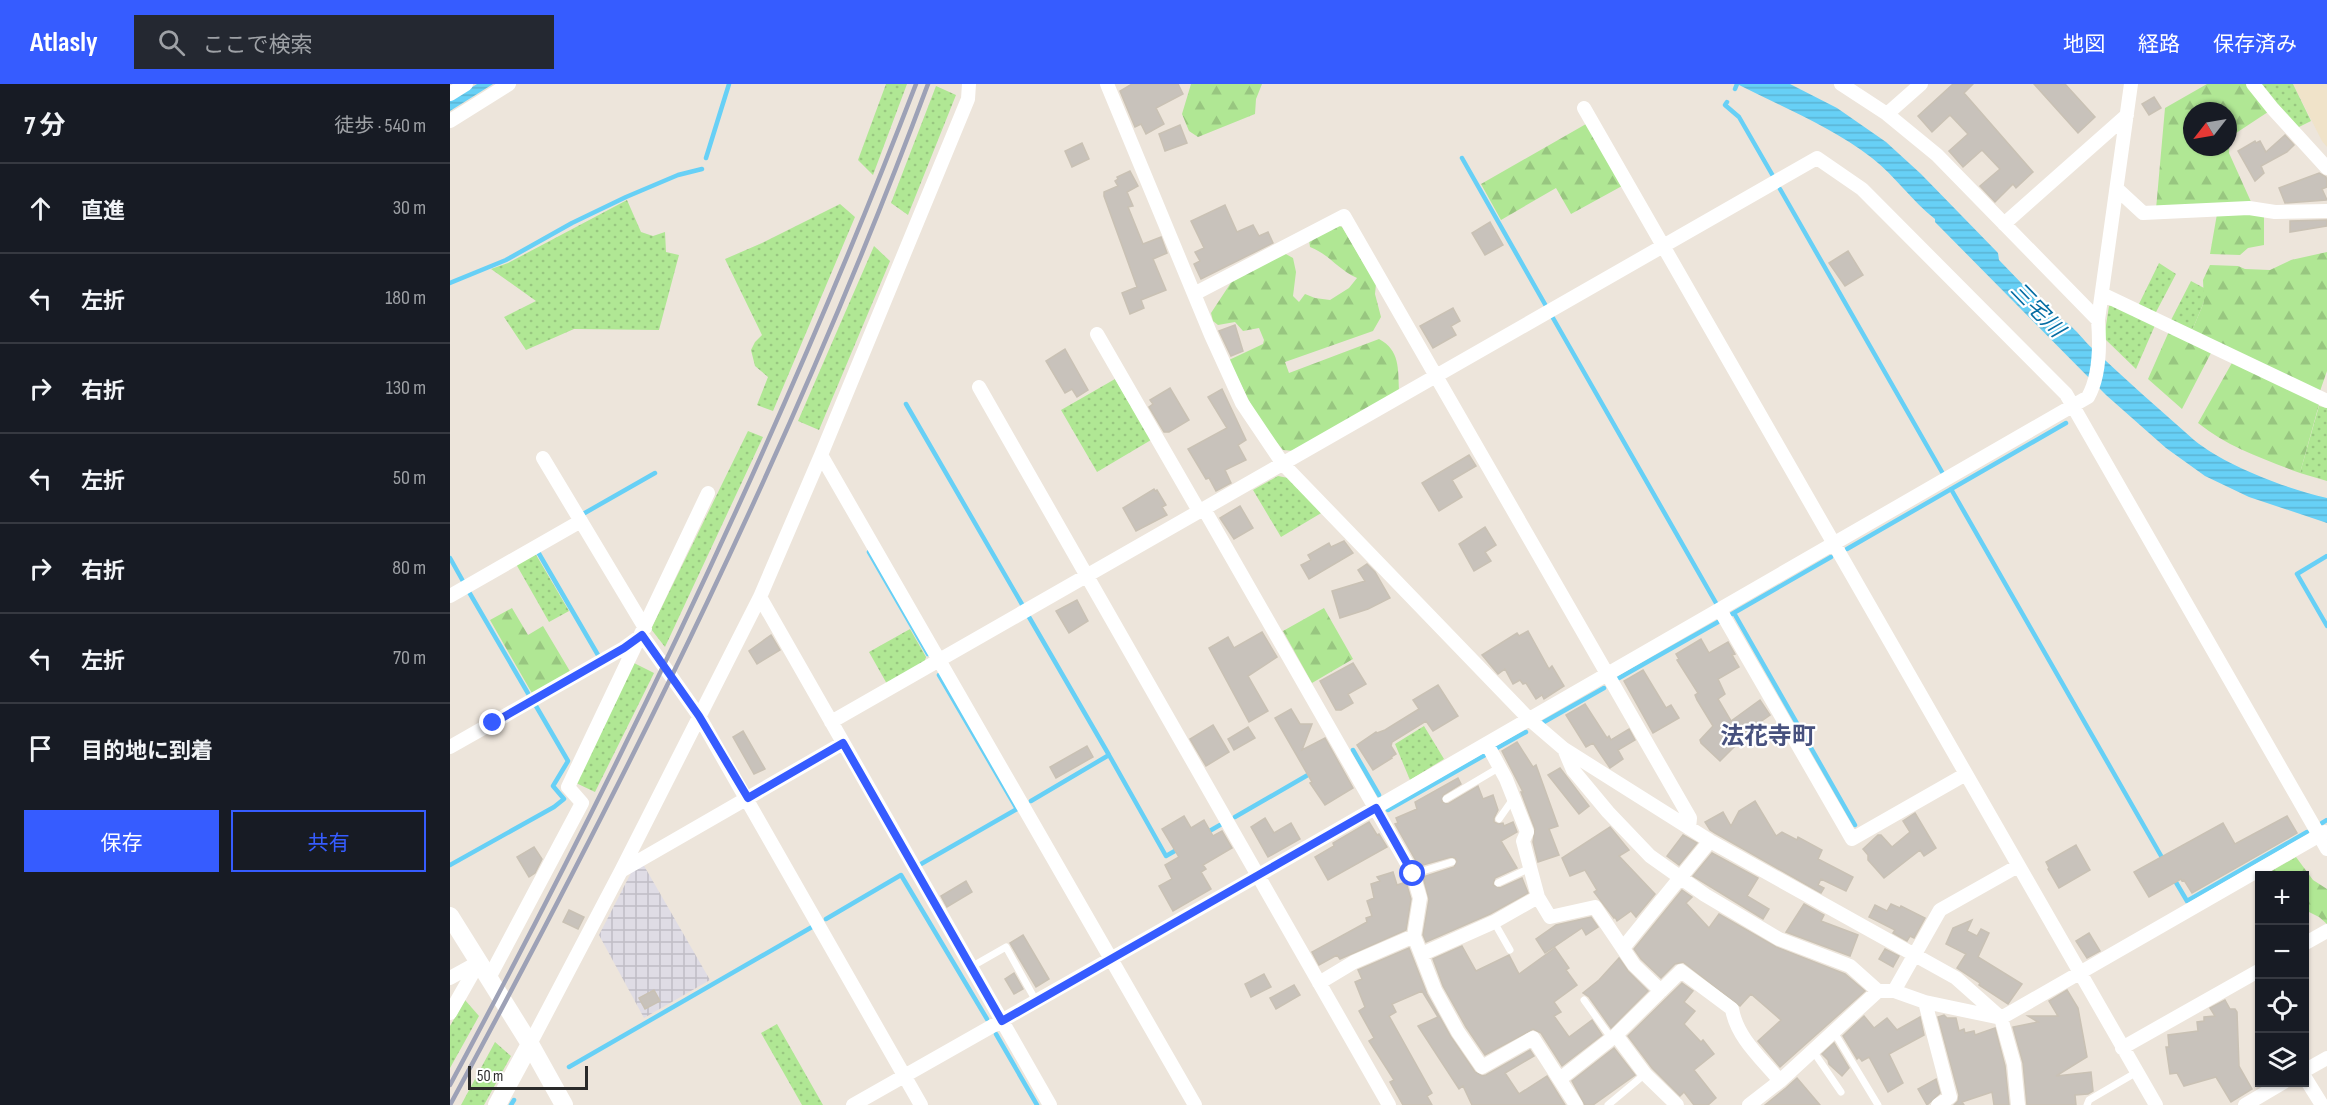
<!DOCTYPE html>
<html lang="ja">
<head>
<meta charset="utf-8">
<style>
  body { margin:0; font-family:"Sofia Sans Condensed","Noto Sans JP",sans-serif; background:#242831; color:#f1f3f6 }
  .controls { position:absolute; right:18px; bottom:18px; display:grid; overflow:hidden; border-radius:0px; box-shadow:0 2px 4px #0004 }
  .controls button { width:54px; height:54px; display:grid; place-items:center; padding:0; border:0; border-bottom:2px solid #363941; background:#171b24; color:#f1f3f6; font:30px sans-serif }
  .compass { position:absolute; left:1733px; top:18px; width:54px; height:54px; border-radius:50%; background:#171b24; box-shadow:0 2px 4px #0004; rotate:239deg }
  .scale { position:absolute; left:18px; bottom:15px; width:120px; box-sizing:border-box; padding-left:6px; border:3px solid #2a2a2a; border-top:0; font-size:16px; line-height:21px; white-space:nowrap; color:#2a2a2a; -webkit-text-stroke:4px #fff; paint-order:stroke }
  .stop { position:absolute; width:18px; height:18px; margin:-14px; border:4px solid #365cff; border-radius:50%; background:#fff }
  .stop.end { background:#365cff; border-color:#fff; box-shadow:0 2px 6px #0008 }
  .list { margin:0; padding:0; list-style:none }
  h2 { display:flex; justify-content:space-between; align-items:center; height:78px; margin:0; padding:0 24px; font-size:26px }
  h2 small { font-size:20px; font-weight:400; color:#9ea1a6 }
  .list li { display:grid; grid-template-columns:39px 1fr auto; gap:18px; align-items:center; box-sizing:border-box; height:90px; padding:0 24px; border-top:2px solid #363941 }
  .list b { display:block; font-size:22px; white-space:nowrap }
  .list em { font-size:20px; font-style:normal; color:#9ea1a6 }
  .actions { display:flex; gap:12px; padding:18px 24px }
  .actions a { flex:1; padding:14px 0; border:2px solid #365cff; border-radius:0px; text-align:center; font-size:21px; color:#365cff }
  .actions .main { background:#365cff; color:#fff }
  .icon { flex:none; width:33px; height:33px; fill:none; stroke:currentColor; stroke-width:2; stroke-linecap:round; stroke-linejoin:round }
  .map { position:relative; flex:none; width:1877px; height:1021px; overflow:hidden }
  header { display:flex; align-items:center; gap:36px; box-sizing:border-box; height:84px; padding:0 30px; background:#365cff; color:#fff }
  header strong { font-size:28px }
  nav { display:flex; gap:33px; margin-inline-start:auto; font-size:21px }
  .search { width:420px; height:54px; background:#242831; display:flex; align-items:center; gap:15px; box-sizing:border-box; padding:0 21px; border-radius:0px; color:#9ea1a6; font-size:22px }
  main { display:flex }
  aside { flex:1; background:#171b24 }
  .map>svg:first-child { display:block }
  .industrial { fill:url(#industrial-grid) }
  .education { fill:#f0e3c9 }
  .grass { fill:url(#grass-dots) }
  .forest { fill:url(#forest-firs); fill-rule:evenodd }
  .water { fill:url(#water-rules) }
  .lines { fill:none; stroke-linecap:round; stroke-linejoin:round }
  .stream { stroke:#67d0f6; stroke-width:4.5 }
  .building { fill:#c8c2bb; stroke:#c9c1b4; stroke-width:1.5 }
  .lane { stroke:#fff; stroke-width:7 }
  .street { stroke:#fff; stroke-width:14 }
  .secondary { stroke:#fff; stroke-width:18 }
  .rail { stroke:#9da1b6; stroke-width:4.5 }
  .route { stroke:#365cff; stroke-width:8 }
  .labels { text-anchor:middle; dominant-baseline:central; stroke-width:4.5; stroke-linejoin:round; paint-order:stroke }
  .water-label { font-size:22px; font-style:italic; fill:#056da3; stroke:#fff }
  .quarter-label { font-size:24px; font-weight:bold; fill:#47517e; stroke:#fff }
</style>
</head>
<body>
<header>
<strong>Atlasly</strong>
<div class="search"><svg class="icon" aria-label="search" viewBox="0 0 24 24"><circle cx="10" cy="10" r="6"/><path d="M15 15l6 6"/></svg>ここで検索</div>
<nav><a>地図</a><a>経路</a><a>保存済み</a></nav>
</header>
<main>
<aside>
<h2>7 分<small>徒歩 · 540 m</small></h2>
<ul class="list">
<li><svg class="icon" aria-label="ahead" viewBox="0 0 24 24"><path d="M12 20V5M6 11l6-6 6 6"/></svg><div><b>直進</b></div><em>30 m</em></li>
<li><svg class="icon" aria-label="left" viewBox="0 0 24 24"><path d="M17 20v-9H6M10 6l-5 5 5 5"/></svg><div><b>左折</b></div><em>180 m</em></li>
<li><svg class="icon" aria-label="right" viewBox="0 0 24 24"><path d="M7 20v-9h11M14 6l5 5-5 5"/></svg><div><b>右折</b></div><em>130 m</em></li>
<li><svg class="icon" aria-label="left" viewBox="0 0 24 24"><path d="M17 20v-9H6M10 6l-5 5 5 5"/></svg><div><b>左折</b></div><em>50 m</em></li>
<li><svg class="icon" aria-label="right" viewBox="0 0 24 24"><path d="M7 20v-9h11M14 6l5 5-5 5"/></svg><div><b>右折</b></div><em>80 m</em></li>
<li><svg class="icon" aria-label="left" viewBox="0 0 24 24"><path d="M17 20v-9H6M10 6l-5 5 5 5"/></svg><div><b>左折</b></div><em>70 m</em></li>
<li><svg class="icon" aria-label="arrive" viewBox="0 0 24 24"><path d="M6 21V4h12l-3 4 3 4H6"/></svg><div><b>目的地に到着</b></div></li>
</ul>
<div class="actions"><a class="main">保存</a><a>共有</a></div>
</aside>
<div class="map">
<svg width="1877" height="1021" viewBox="0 0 1877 1021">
  <defs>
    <pattern id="industrial-grid" width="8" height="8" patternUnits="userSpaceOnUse" patternTransform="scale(1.5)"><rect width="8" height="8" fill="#dfdce5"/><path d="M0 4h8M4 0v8" fill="none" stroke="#c0bdc5"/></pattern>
    <pattern id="grass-dots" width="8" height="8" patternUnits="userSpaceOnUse" patternTransform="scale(1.5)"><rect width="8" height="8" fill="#b0e794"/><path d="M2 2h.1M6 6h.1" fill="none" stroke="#98c680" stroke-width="1.8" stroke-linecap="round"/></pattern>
    <pattern id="forest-firs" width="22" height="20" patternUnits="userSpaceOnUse" patternTransform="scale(1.5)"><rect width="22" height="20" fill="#b0e794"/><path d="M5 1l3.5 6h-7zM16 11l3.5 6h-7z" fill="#98c680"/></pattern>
    <pattern id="water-rules" width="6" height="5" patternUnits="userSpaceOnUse" patternTransform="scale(1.5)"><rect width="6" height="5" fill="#67d0f6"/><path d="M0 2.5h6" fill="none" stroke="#5ab3d3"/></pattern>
  </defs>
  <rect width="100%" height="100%" fill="#ede5db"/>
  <path class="industrial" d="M193,780L260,896L194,934L149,851L182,787Z"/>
  <path class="education" d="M1843,0H1877V63L1872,57Z"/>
  <path class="grass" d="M436,0H457L423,91L408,76Z
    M1809,0H1843L1861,37L1847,44Z
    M486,2L506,11L458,131L441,119Z
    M177,116L191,148L203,152L215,148L216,168L229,171L209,246L124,245L76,266L54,233L86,217L41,185L58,179Z
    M390,120L405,133L323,327L307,321L318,293L305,282L301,266L305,258L312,251L275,175L312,159Z
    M424,162L440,177L369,346L348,337Z
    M1709,179L1726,190L1705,230L1688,222Z
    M1741,197L1754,204V218L1741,249L1720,238Z
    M1669,221L1706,239L1686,285L1654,254L1659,222Z
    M665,295L701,356L647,388L611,326Z
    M1869,322L1877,324V397L1850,389Z
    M298,347L313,353L215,563L201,545Z
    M828,392L838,394L873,428L831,453L803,406Z
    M85,469L119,527L99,538L66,480Z
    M460,545L476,573L474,579L437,600L419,568Z
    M184,579L204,589L145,708L126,699Z
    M974,642L994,675L960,696L945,660Z
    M15,916L29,932L0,984V942Z
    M327,940L373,1021H352L311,949Z
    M45,958L61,972L34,1021H11Z"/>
  <path class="forest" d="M741,0H812L806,15L805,30L748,53L739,47L732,30Z
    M1757,0H1797L1818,28L1780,53L1779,69L1802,120L1706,125L1715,24ZM1742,27H1778V63H1742Z
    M1136,40L1172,102L1121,130L1106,104L1051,136L1031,100Z
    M1767,130H1814V161L1798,164L1790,171L1760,170Z
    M886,141L892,143L926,200L925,210L931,233L923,247L835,278L839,289L929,255C950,266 948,285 949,306L844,367L833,366L808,335L779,276L813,260L814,256L809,244L793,247L785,238L768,241L763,237L761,229L784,194L834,169L843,174L846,188L843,212L849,218L855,210L865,214L880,216L899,204L907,194C886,184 880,171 860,163L859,156Z
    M1877,168V287L1869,310L1741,249L1754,218L1753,196L1760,181L1788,182L1795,185L1820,186L1841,176Z
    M1720,245L1762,267L1732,325L1698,295Z
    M1783,277L1870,317L1850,389C1814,375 1779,364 1748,339Z
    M62,524L78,551L93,542L121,589L83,611L40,536Z
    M874,524L903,575L862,599L833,547Z
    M1846,773L1863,796L1877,805V840L1869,833L1855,826L1854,792H1813Z"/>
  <path class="water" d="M27,0H43L0,27V17Z
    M1287,0H1340L1387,24L1436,58L1471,90L1548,169L1549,176L1604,233C1621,237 1630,253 1642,264C1675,295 1710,326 1744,356C1776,382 1837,405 1877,414V439L1799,413L1755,392L1716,364L1656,311L1485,138V135C1462,117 1445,92 1422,74C1382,43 1332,23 1287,0Z"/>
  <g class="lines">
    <path class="stream" d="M1285,5L1287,0
      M1277,18L1275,21L1289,33L1323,92
      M256,74L279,0
      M1012,74L1096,222
      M1330,105L1492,388
      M0,199L56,176L122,139L176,113L228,91L252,85
      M1103,234L1266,519
      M456,320L573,522
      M1501,405L1714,777
      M133,430L205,389
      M1397,465L1616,339
      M88,468L148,571
      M419,468L478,570
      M1877,472L1847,490L1877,542
      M0,474L14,499
      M19,508L79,611
      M1284,529L1405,741
      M1282,530L1381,473
      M579,533L659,671
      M1169,594L1268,538
      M1094,638L1154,604
      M1047,664L1076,648
      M903,666L929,711
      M581,717L659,671L716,772L730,764
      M937,724L938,726L1035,671
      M785,733L863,688
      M1872,739L1877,736
      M756,749L770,741
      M471,780L567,725L489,591
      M0,781L104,723L114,715L103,702L118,677L86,622
      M1724,795L1737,817L1857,748
      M376,835L451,791L537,935
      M546,950L587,1021
      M119,983L362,843
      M61,1021L64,1016"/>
  </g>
  <path class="building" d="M682,0H728L733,10L706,24L714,40L696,50L691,40L685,43L670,7Z
    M1503,0H1523L1514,9L1583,88L1566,104L1563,100L1545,118L1530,102L1550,85L1532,66L1513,83L1499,67L1518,50L1500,31L1482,48L1468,32Z
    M1584,0H1615L1645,33L1628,49Z
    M1704,13L1711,24L1699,31L1692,20Z
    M730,41L737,59L715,67L709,50Z
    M1835,51L1844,61L1837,68L1811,82L1814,89L1805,97L1788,67L1805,57L1806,59L1810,57L1816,68Z
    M632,59L639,75L622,83L615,67Z
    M680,87L688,102L677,108L683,122L678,123L693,160L711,153L717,169L703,175L716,206L691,216L694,224L680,230L672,209L687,203L654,112V108L668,102L665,97L668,95L667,93Z
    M1869,89L1876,93L1877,97V103L1872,105L1877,116L1835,119L1829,104Z
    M775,121L787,148L803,141L809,152L818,148L823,159L751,195L744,180L750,177L745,168L754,164L741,137Z
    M1877,136V142L1840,148V137Z
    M1040,138L1053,161L1035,171L1022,149Z
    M1398,167L1413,191L1395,202L1379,179Z
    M1003,224L1010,237L1001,242L1006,251L983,264L970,242Z
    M785,241L793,267L781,272L769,247Z
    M615,265L638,306L627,313L622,305L615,309L596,277Z
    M720,304L739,336L719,348H714L699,323L703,320L700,316Z
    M772,305L796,356L788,361L796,376L775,386L781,399L766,407L759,394L756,395L738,365L777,344L758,313Z
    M1019,371L1026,382L1002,396L1012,413L989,427L972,399Z
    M704,405L705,407L707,406L716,421L712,423L717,431L686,447L673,424Z
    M790,422L803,444L784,455L770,434Z
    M1035,443L1046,461L1035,468L1041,477L1024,487L1009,460Z
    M894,457L903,469L859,495L851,481L861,476L858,471L879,459L881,463Z
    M917,480L925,488L940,514L918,525L890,534L882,507L915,497L908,486Z
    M627,516L638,537L619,549L606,527Z
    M1078,547L1099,585L1102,582L1114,602L1094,615L1092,611L1086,615L1076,599L1073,600L1070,596L1063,600L1055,585L1048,590L1032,571L1067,549L1069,552Z
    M812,548L827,573L798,592L818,627L799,638L759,564L778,553L784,564Z
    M321,551L330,566L307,580L299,567Z
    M1251,555L1259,569L1278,558L1285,570L1282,571L1289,583L1268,595L1275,610L1268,615L1281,637L1310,616L1320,631L1286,655L1289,658L1270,677L1251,659L1250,656L1263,642L1247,616L1245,611L1248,609L1227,576L1229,575L1226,570Z
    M903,579L916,600L898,610L903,619L891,626H886L870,597Z
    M1193,586L1216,624L1221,621L1229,634L1203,649L1174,597Z
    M988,601L1008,632L983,647L976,637L942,658L941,662L946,670L941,673L942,674L923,686L907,661L926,648L927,649L935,646L969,625L963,616Z
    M1135,620L1157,654L1159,652L1161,656L1179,645L1185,656L1168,666L1173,675L1160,684L1143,659L1136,663L1116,631Z
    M841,625L850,640H862L852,666L875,654L903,704L875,721L860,699L862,698L825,634Z
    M763,641L779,668L756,682L740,655Z
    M798,643L805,654L784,666L778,655Z
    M293,647L315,685L304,690L283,653Z
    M1067,658L1083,683L1086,681L1108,742L1099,745L1109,771L1088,778L1083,758L1085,745L1071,708H1073L1052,667Z
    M637,662L643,673L606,694L600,683Z
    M1110,684L1139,722L1129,730L1098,691Z
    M1008,694L1011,700L993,711L992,718L998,720L1028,702L1033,715L1043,711L1048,726L1044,734V738L1048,740L1053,739L1054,742L1063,738L1067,748L1051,757L1067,784L1045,794L1043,801L1050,804L1072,794L1078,809L1040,830L976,858L973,851L979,815L973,793L1004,783L1007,777L1005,774L1001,773L969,782L945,740L948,739L946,734L967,725L965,718Z
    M1305,717L1326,752L1332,748L1347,756L1348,753L1372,766L1368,775L1403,793L1396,807L1371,795L1368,801L1374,804L1371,809L1265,749L1260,746L1255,738L1273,728L1281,742L1289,727Z
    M1465,729L1486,764L1474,772L1470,766L1434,794L1418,776V771L1413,765L1428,751H1431L1442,763L1460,748L1453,737Z
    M734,732L741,744L754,736L763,752L772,747L782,764L753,781L756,785L751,788L761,805L723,827L709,802L722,795L715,781L729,773L712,745Z
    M1837,732L1847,749L1742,809L1734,796L1732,797L1731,795L1699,813L1684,788L1773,739L1785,760Z
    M815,734L824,749L841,739L850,755L818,773L801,743Z
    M919,738L927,751L929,750L937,763L878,796L865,773L884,762L883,759Z
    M1160,743L1179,766L1169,772L1205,810L1186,833L1181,827L1167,837L1165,833L1164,834L1144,808L1147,806L1135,786L1120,792L1112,774Z
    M1233,751L1247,759L1229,781L1217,772Z
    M1626,761L1640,786L1609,804L1598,785L1599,784L1596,778Z
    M84,763L92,775L85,789L79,793L67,773Z
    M1262,769L1308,794L1297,812L1319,825L1313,835L1243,792Z
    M943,788L947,801L956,798L961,815L956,846L890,875L887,871L869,881L862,868L917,838L916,834L922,832L917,817L924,814L921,800L930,797L927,793Z
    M516,797L522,808L497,823L491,812Z
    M1232,806L1242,813L1236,819L1259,844L1269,830L1326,863L1395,890L1415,907L1330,983L1308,957L1331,936L1301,910L1290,922L1233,878L1225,880L1211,894L1191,875L1184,865Z
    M1354,820L1374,831L1371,837L1408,851L1400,872L1336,848Z
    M1441,820L1450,824L1451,822L1475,834L1464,854L1460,852L1457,857L1443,849L1445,846L1419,833L1425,821L1437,827Z
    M119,826L134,833L128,845L113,838Z
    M1141,833L1148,843L1136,851L1132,844L1095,869L1086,855L1106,841Z
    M1522,836L1517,847L1527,852L1531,845L1539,849L1528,873L1572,900L1558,920L1529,901L1530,899L1507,884L1516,870L1496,860L1503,844Z
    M1639,849L1650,867L1637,874L1626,857Z
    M573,851L599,895L586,903L560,859Z
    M1012,862L1026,887L1059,871L1069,890L1105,864L1119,884L1116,886L1127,901L1104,918L1111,928L1104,932L1119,953L1142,936L1152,951L1112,982L1091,949L1083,945L1035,971L1016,943L993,902L983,875Z
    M959,864L977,910L1001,953L1025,988L1032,992L1036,991L1080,966L1084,972L1055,989L1069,1010L1097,992L1115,1021H1022L1013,1002L1009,1005L968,942L988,933L972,907L942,920L946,928L939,932L982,1009L977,1012L982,1021H953L940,998L944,996L919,957L924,954L909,927L915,923L905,898L912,895L908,886Z
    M1435,865L1449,872L1443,883L1429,875Z
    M1169,874L1178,887L1198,907L1161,944L1139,913L1133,909L1149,896Z
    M564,889L573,905L564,910L555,895Z
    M814,890L821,903L801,913L795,900Z
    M1232,899L1243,907L1234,918L1245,927L1234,940L1251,958L1253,956L1264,970L1244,986L1266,1014L1258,1021H1244L1234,1008L1230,1012L1202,984L1178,952Z
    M844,901L850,911L826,925L820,914Z
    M204,906L210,917L195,925L189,914Z
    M1617,906L1628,924L1637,973L1606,992L1641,988L1643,1007L1638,1010L1625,1011L1626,1021H1577L1573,979L1563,943L1588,938L1578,932H1608L1599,917Z
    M1775,916L1780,925H1785L1787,928L1789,982L1802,1005L1781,1018L1766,993L1734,1002L1727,989L1720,990L1716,963H1719L1718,951L1748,947L1747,938L1754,937V933L1765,932L1760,924Z
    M1494,931L1497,934H1506L1509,947L1514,945L1515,949L1524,947L1525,951L1545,944L1555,982L1559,1021H1544L1542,1008L1512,1018L1514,1021H1504L1508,1017L1509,1011L1488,933Z
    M1414,932L1424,944L1437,934L1447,946L1470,933L1474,951L1439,970L1453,999L1438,1008L1419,973L1412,977L1409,973L1407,975L1393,952Z
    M1384,959L1399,984L1392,992L1379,980L1378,976L1372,970Z
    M1164,964L1185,991L1143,1021H1135L1122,997Z
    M1347,994L1370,1021H1315L1336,1004Z
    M1486,995L1490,1009L1477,1021L1468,1005Z"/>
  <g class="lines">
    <path class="lane" d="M996,715L1050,683
      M1049,735L1063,715
      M963,790L1002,778
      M1048,799L1080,784
      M1044,838L1060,866
      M521,883L556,863L586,917
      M1134,916L1162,955
      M1384,948L1428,1021
      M1363,967L1391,1008
      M1158,1021L1195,990
      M1637,1021L1639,1016L1687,988"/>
    <path class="street" d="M657,0L761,251L792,319L833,380L1079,635L1114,665L1260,757L1506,894L1551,934L1564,980L1568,1021
      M1391,0L1437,30L1487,71L1648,236
      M1803,0L1823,25L1877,84
      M0,10L16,0
      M1134,24L1706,1021
      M1437,30L1471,0
      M0,37L59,0
      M1667,105L1693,129L1799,124L1825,128L1877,127
      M1554,140L1677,31
      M744,210L894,132L1240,734L1239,744
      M1652,210L1877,317
      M647,250L749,427
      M529,303L939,1021
      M371,371L745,1021
      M93,374L195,544
      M754,425L963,790L970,814L964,852L985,906L1008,948L1032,983L1083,954L1126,1021
      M0,512L131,437
      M310,513L600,1021
      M1270,526L1402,755L1516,690
      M381,638L1367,74L1412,105L1616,310L1877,765
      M1037,660L1056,695L1077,748L1073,757L1088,813L1100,833L1145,823L1184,881L1211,907
      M0,663L174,564L192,551L249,632L471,1021
      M1114,665L1123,686L1158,728L1200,772L1255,811L1329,855L1400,882L1428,907
      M171,787L393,659
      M1854,860L1877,847
      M1173,864L1260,757
      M972,870L1044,838L1088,813
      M0,894L27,879
      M39,894L132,719L118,703L258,409
      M869,899L904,878L964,852
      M1444,907L1490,826L1568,782
      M1475,918L1500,1013L1488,1021
      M0,929L29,878
      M1166,951L1195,990L1227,1021
      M80,960L171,787L310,513L371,371L518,15L519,0
      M1672,964L1810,886
      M1854,987L1877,974
      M1854,992L1872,1021
      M1110,995L1166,951L1231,887L1282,925C1287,954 1312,975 1330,997
      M403,1021L807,792L1638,313C1650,292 1650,260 1648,236L1681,0
      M1299,1021L1330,997L1428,907H1444L1475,918L1551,934L1875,748
      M1795,1021L1834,998"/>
    <path class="secondary" d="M0,832L80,960L114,1021
      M47,1021L80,960"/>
    <path class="rail" d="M0,1001C174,677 334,344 466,0
      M0,1021C179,690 347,353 478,0"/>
  </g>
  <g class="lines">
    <path class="route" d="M43,639L174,564L192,551L249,632L298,714L393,659L552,937L926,724L963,790"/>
  </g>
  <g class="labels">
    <g class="water-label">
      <text transform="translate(1587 226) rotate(46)">三宅川</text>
    </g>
    <g class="quarter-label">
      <text x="1318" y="652">法花寺町</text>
    </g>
  </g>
</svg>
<div class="controls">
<button>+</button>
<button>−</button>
<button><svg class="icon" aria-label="locate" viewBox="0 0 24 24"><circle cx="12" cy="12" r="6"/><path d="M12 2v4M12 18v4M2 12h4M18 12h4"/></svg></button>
<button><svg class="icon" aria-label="layers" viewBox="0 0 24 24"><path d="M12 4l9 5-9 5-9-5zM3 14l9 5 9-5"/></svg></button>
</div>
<svg class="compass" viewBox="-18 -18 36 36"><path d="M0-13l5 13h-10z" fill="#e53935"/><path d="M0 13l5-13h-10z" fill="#9ea1a6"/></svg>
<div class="scale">50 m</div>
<div class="stop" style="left:963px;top:790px"></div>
<div class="stop end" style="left:43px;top:639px"></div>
</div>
</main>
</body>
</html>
